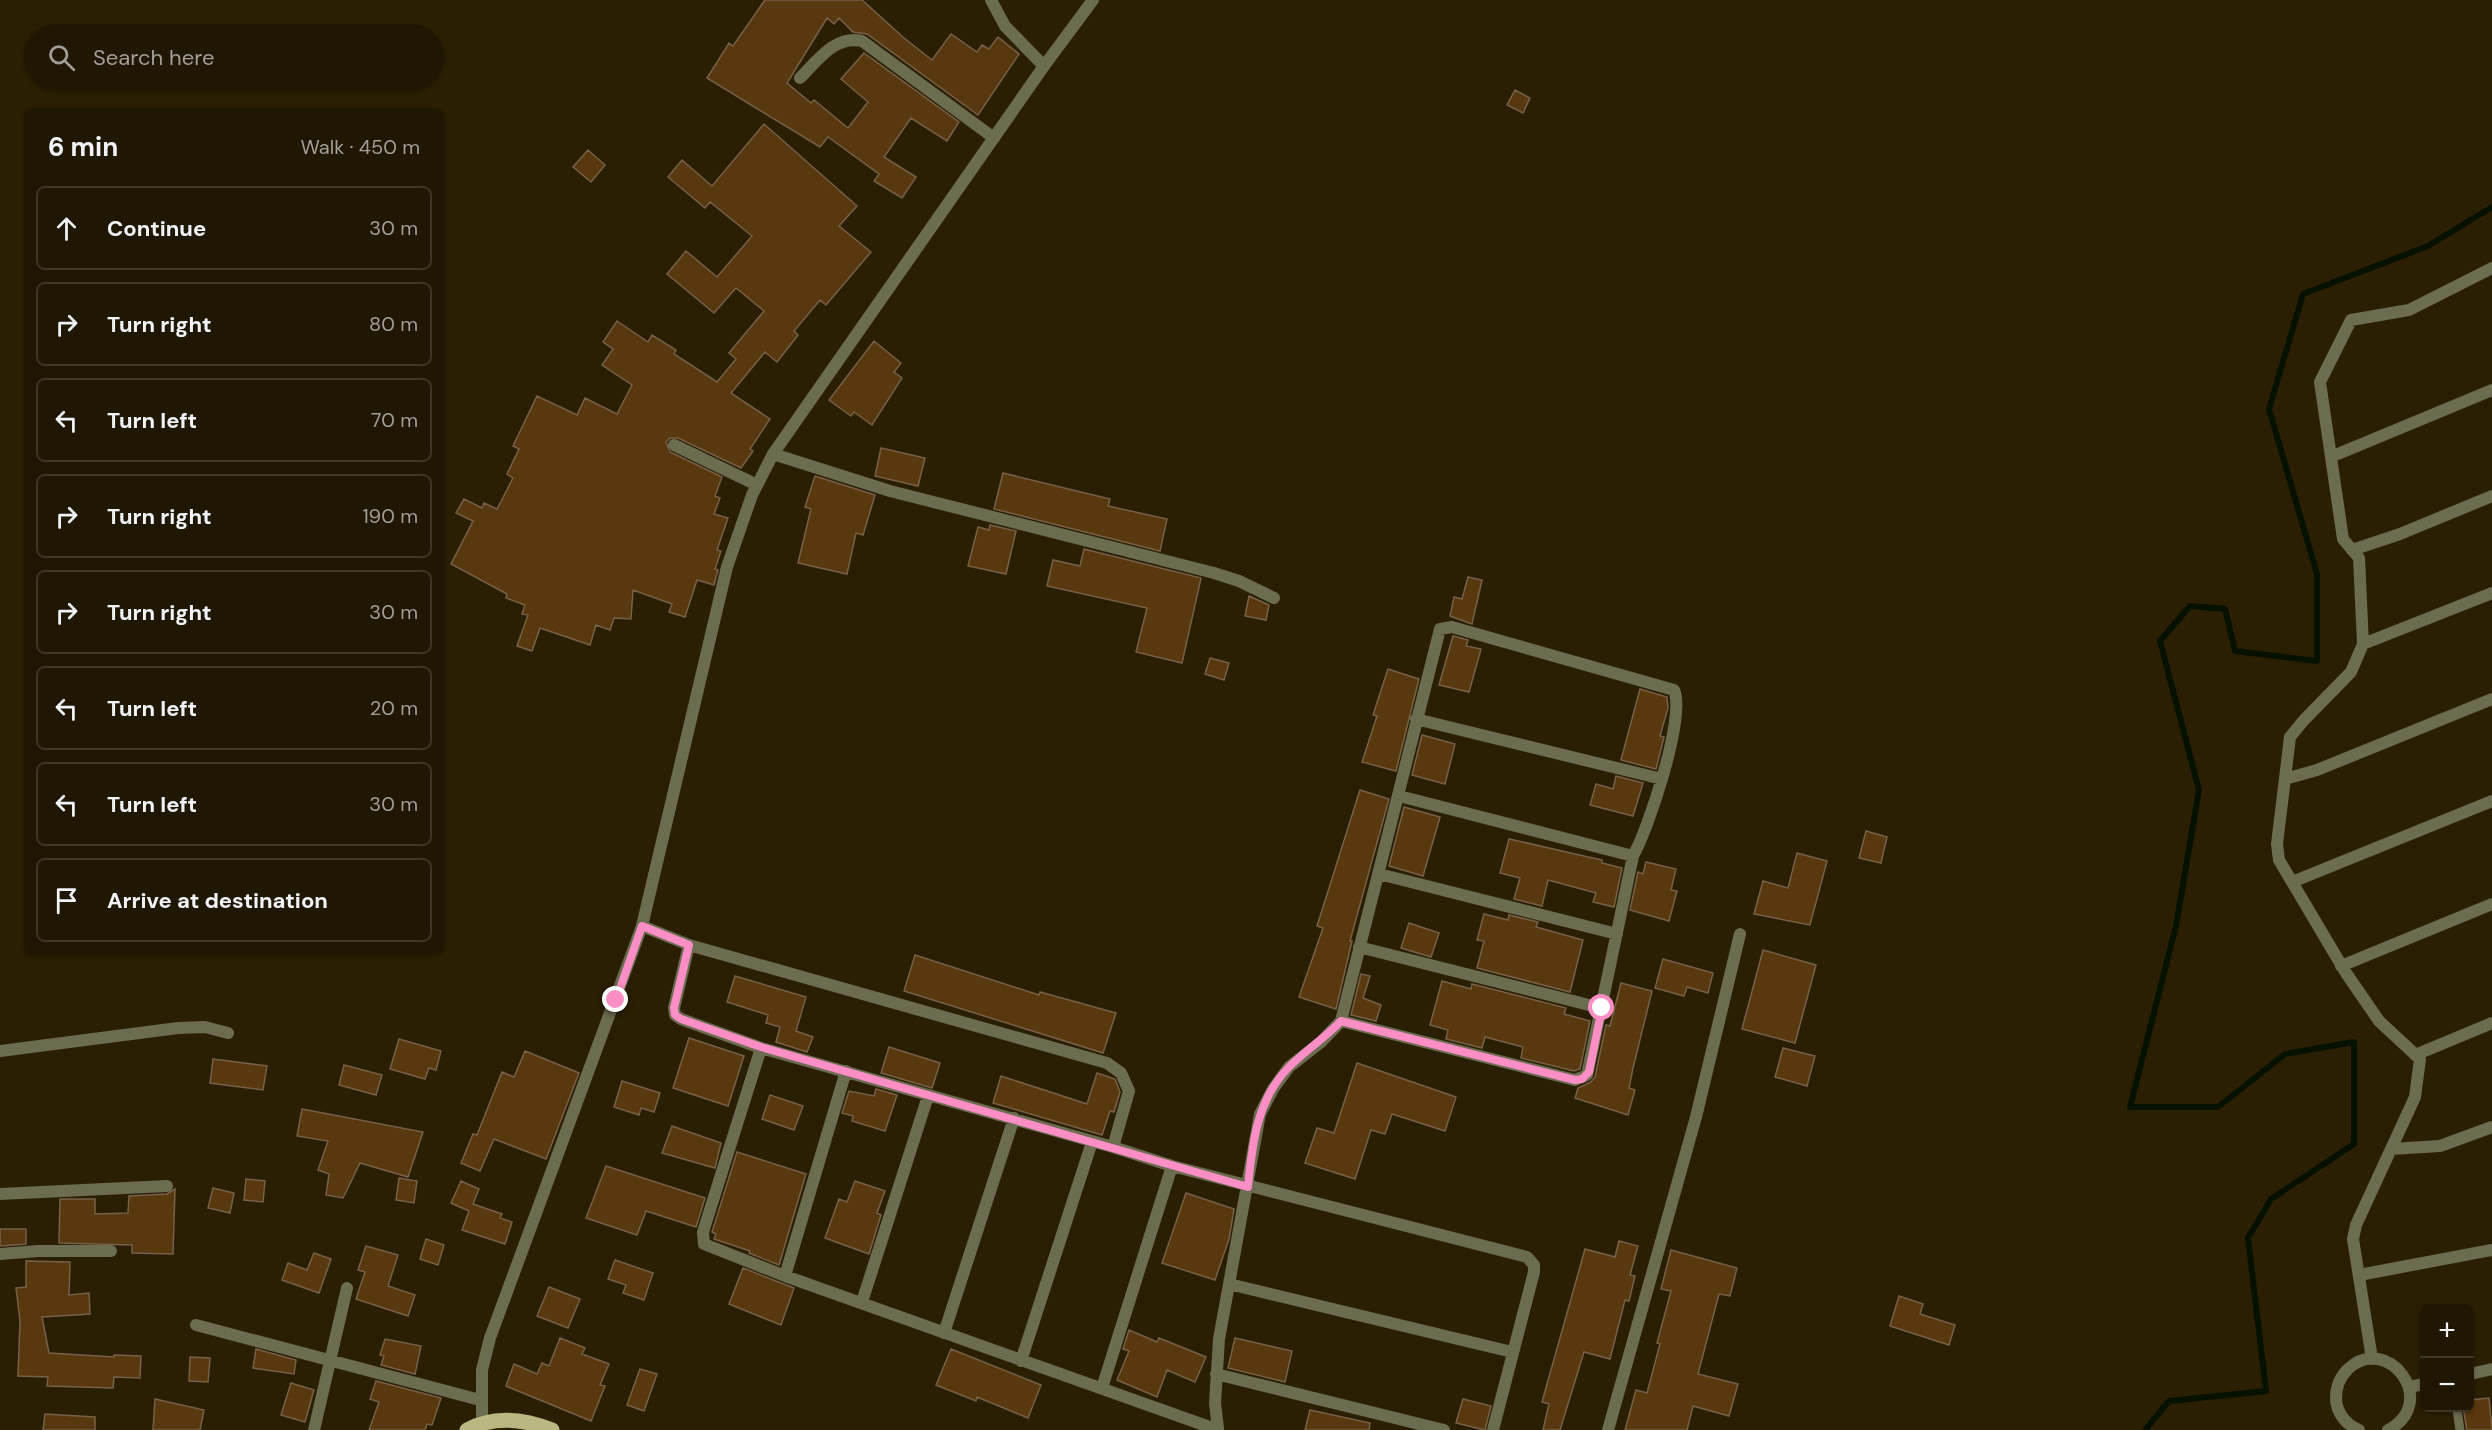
<!DOCTYPE html>
<html lang="en">
<head>
<meta charset="utf-8">
<style>
  body { margin:0; font-family:"DM Sans",sans-serif; background:#28200c; color:#f1f3f6 }
  .controls { position:absolute; right:18px; bottom:18px; display:grid; overflow:hidden; border-radius:9px; box-shadow:0 2px 4px #0004 }
  .controls button { width:54px; height:54px; display:grid; place-items:center; padding:0; border:0; border-bottom:2px solid #3d3624; background:#201702; color:#f1f3f6; font:30px sans-serif }
  .stop { position:absolute; width:18px; height:18px; margin:-14px; border:4px solid #fb8fc5; border-radius:50%; background:#fff }
  .stop.end { background:#fb8fc5; border-color:#fff; box-shadow:0 2px 6px #0008 }
  .list { margin:0; padding:0; list-style:none }
  h2 { display:flex; justify-content:space-between; align-items:center; height:78px; margin:0; padding:0 24px; font-size:26px }
  h2 small { font-size:20px; font-weight:400; color:#a29f99 }
  .list li { display:grid; grid-template-columns:39px 1fr auto; gap:18px; align-items:center; box-sizing:border-box; height:84px; margin:0 12px 12px; padding:0 12px; border:2px solid #3d3624; border-radius:9px }
  .list b { display:block; font-size:22px; white-space:nowrap }
  .list em { font-size:20px; font-style:normal; color:#a29f99 }
  .icon { flex:none; width:33px; height:33px; fill:none; stroke:currentColor; stroke-width:2; stroke-linecap:round; stroke-linejoin:round }
  .map { position:relative; flex:none; width:2492px; height:1430px; overflow:hidden }
  .search { position:absolute; background:#201702; box-shadow:0 2px 4px #0004; left:24px; top:24px; width:420px; height:66px; display:flex; align-items:center; gap:15px; box-sizing:border-box; padding:0 21px; border-radius:33px; color:#a29f99; font-size:22px }
  .panel { position:absolute; background:#201702; box-shadow:0 2px 4px #0004; left:24px; top:108px; width:420px; height:846px; border-radius:9px }
  .map>svg:first-child { display:block }
  .lines { fill:none; stroke-linecap:round; stroke-linejoin:round }
  .stream { stroke:#071100; stroke-width:6 }
  .building { fill:#58380e; stroke:#776048; stroke-width:1.5 }
  .service { stroke:#6c6c51; stroke-width:9 }
  .minor { stroke:#6c6c51; stroke-width:12 }
  .tertiary { stroke:#6c6c51; stroke-width:12 }
  .primary { stroke:#b8b880; stroke-width:15 }
  .route { stroke:#fb8fc5; stroke-width:8 }
</style>
</head>
<body>
<div class="map">
<svg width="2492" height="1430" viewBox="0 0 2492 1430">
  <rect width="100%" height="100%" fill="#2a1f03"/>
  <g class="lines">
    <path class="stream" d="M2145,1430L2169,1401L2266,1391L2248,1238L2271,1199L2354,1144V1042L2285,1054L2218,1107H2130L2176,926L2199,790L2160,641L2190,606L2225,609L2235,651L2317,661V574L2269,409L2303,294L2428,246L2492,207"/>
  </g>
  <path class="building" d="M765,0H862L904,38L932,60L951,34L977,52L982,45L989,49L998,37L1019,54L978,115L867,34L853,32L839,18L834,24L827,18L787,83L811,103L814,100L848,128L868,102L841,79L864,53L959,122L947,141L911,118L884,157L916,177L902,198L874,181L879,174L828,137L820,147L707,78L729,43L733,46Z
    M1515,90L1530,98L1523,113L1507,105Z
    M764,124L857,206L839,226L871,252L826,305L820,300L794,331L798,335L777,362L765,352L731,393L770,419L750,449L753,451L741,468L678,438H670L666,442L670,452L722,477L715,496L720,498L714,514L728,518L717,550L721,551L715,569L718,570L714,585L697,580L685,617L669,612L672,604L633,590L631,619L614,618L610,630L596,625L590,645L540,628L532,651L517,646L528,615L522,614L525,605L506,598L507,594L451,564L473,521L456,513L464,499L482,508L484,503L497,509L513,478L507,474L519,449L513,446L537,396L577,415L585,398L617,414L632,385L602,365L613,349L603,342L617,321L648,342L652,335L676,350L674,354L717,382L736,359L729,353L764,311L736,288L714,313L667,274L686,251L717,277L752,236L710,202L705,208L668,177L682,160L712,186Z
    M588,150L605,165L591,182L573,167Z
    M874,341L901,363L894,372L902,378L872,425L854,412L851,416L829,400Z
    M881,448L925,458L918,486L875,476Z
    M1003,473L1110,499L1108,506L1167,519L1160,551L994,509Z
    M815,476L875,495L863,535L856,533L847,574L798,563L811,509L805,507Z
    M990,525L1016,531L1006,574L968,566L978,527L989,530Z
    M1084,549L1201,578L1182,663L1136,652L1147,608L1047,586L1053,560L1080,566Z
    M1468,577L1482,580L1472,624L1450,616L1454,597L1462,599Z
    M1249,596L1269,605L1266,620L1245,616Z
    M1453,636L1468,640L1466,646L1481,649L1469,692L1439,685Z
    M1210,658L1229,663L1224,680L1205,674Z
    M1388,669L1419,679L1396,771L1362,762L1377,716L1373,715Z
    M1640,689L1667,697L1668,708L1660,736L1664,737L1656,769L1621,760Z
    M1422,735L1455,744L1445,784L1412,775Z
    M1616,776L1643,783L1633,816L1590,805L1596,784L1613,789Z
    M1360,790L1389,799L1350,941H1352L1336,1009L1299,997L1323,928L1317,926Z
    M1404,807L1440,817L1423,876L1389,866Z
    M1866,831L1887,837L1881,863L1859,858Z
    M1509,839L1602,860V863L1622,868L1614,907L1593,902L1596,893L1548,880L1542,906L1514,899L1520,878L1500,873Z
    M1797,853L1827,861L1810,925L1754,914L1763,881L1788,888Z
    M1646,862L1676,869L1671,890L1677,891L1669,921L1630,910L1638,872L1643,874Z
    M1484,914L1508,920L1509,915L1538,922L1536,927L1583,940L1570,992L1477,968L1484,941L1477,940Z
    M1409,923L1439,933L1431,957L1401,948Z
    M1763,950L1816,965L1795,1043L1742,1029Z
    M915,955L1039,995L1040,992L1116,1013L1103,1053L904,991Z
    M1663,959L1713,973L1708,993L1687,987L1684,996L1655,988Z
    M1361,974L1370,976L1363,998L1381,1005L1376,1021L1351,1015Z
    M735,976L806,997L796,1031L813,1037L807,1052L776,1042L780,1027L766,1023L768,1015L727,1002Z
    M1442,981L1471,989L1472,984L1566,1008L1564,1014L1590,1021L1580,1069L1574,1071L1521,1058L1523,1047L1485,1037L1482,1048L1446,1039L1448,1030L1430,1025Z
    M1621,983L1652,991L1633,1068L1629,1088L1635,1090L1628,1115L1575,1098L1578,1088L1591,1082L1595,1077L1606,1025L1610,1026Z
    M689,1038L744,1056L728,1106L673,1088Z
    M399,1039L441,1051L436,1070L429,1068L425,1079L390,1069Z
    M889,1047L940,1063L932,1088L881,1073Z
    M1783,1048L1815,1056L1807,1086L1775,1077Z
    M525,1051L579,1073L546,1159L494,1139L480,1171L461,1163L473,1134L477,1135L502,1072L514,1077Z
    M213,1059L267,1066L263,1090L210,1083Z
    M1357,1063L1456,1097L1445,1131L1392,1114L1385,1134L1371,1130L1355,1179L1305,1163L1317,1128L1334,1133Z
    M344,1065L382,1075L376,1095L339,1085Z
    M1097,1073L1115,1079L1120,1092L1114,1112L1110,1111L1102,1135L993,1103L1001,1076L1087,1104Z
    M622,1081L660,1093L654,1112L641,1108L639,1115L614,1107Z
    M876,1089L897,1095L885,1131L852,1121L853,1116L842,1113L849,1091L874,1096Z
    M770,1095L803,1106L794,1130L762,1119Z
    M302,1109L423,1132L408,1177L360,1163L343,1198L326,1195L329,1174L318,1170L328,1141L297,1136Z
    M672,1126L721,1143L715,1168L662,1153Z
    M737,1152L806,1174L779,1265L749,1253L750,1251L714,1239L716,1234L712,1232Z
    M606,1166L705,1198L696,1227L646,1211L637,1235L586,1218Z
    M399,1178L417,1181L414,1203L396,1200Z
    M246,1179L265,1181L263,1202L244,1200Z
    M461,1181L479,1189L473,1204L502,1214L500,1218L512,1222L505,1244L462,1230L469,1211L451,1203Z
    M855,1181L885,1191L877,1213L881,1215L869,1254L825,1238L839,1199L847,1202Z
    M213,1188L234,1193L230,1213L208,1208Z
    M175,1189L173,1254L132,1253V1245L59,1243L60,1199H95V1214L128,1213L129,1196L167,1194Z
    M1186,1193L1234,1209L1229,1239L1215,1280L1162,1263Z
    M0,1229H26V1244L0,1246Z
    M426,1239L444,1245L438,1265L420,1259Z
    M1619,1241L1638,1246L1630,1275L1635,1276L1629,1301L1625,1300L1610,1359L1584,1352L1560,1430H1543L1549,1404L1542,1402L1585,1249L1615,1257Z
    M366,1246L398,1255L388,1286L415,1295L408,1316L356,1299L365,1272L358,1270Z
    M1671,1250L1737,1268L1730,1296L1719,1294L1698,1374L1738,1384L1729,1416L1693,1406L1687,1430H1625L1636,1390L1647,1393L1660,1344L1657,1343L1671,1291L1661,1289Z
    M314,1253L331,1259L319,1293L282,1280L288,1263L307,1270Z
    M615,1260L653,1273L644,1300L623,1293L626,1285L608,1279Z
    M26,1261L70,1262L69,1295L89,1293L90,1314L42,1317L49,1353L114,1357V1355L141,1356L140,1378L114,1377L113,1388L47,1386L48,1377L18,1376L20,1321L16,1288L26,1287Z
    M743,1268L794,1288L781,1325L729,1304Z
    M549,1287L580,1299L568,1328L537,1316Z
    M1899,1296L1923,1304L1920,1314L1955,1325L1949,1345L1890,1326Z
    M1129,1330L1157,1342L1159,1338L1206,1357L1195,1382L1167,1370L1157,1397L1117,1380L1129,1351L1123,1349Z
    M560,1338L585,1348L582,1354L609,1364L600,1385L605,1386L591,1421L506,1386L514,1364L537,1374L542,1363L549,1366Z
    M1235,1338L1292,1351L1285,1382L1228,1368Z
    M385,1339L421,1346L415,1374L381,1365L384,1356L380,1355Z
    M256,1349L296,1360L294,1374L253,1368Z
    M951,1349L1041,1385L1028,1418L977,1397L976,1401L936,1385Z
    M190,1357L210,1358L208,1382L189,1381Z
    M640,1369L657,1374L644,1411L627,1405Z
    M376,1381L441,1398L432,1425L427,1424L425,1430H369L379,1402L370,1399Z
    M291,1383L314,1390L305,1422L281,1415Z
    M2489,1398L2492,1430H2467L2463,1407H2469V1400Z
    M155,1399L204,1410L200,1430H153Z
    M1463,1399L1491,1406L1485,1430L1456,1423Z
    M1310,1410L1370,1423L1369,1430H1305Z
    M45,1414L95,1417V1430H43Z"/>
  <g class="lines">
    <path class="service" d="M2457,1410L2460,1430"/>
    <path class="minor" d="M991,0L1005,26L1044,66
      M800,78C818,60 835,35 862,41L994,138
      M674,445L757,485
      M773,454L890,491L1214,573L1239,581L1274,598
      M2333,456L2492,390
      M2352,550L2400,534L2492,496
      M2363,644L2492,593
      M1416,719L1662,779
      M2285,779L2317,770L2492,699
      M1399,796L1633,856
      M1379,874L1617,934
      M2292,882L2492,801
      M642,926L689,945L1107,1063L1121,1073L1129,1091L1113,1147
      M689,945L674,1008L675,1015L681,1019L761,1048L1113,1147L1172,1166L1527,1257L1534,1265V1272L1493,1430
      M1359,947L1601,1008
      M2341,966L2492,904
      M761,1048L703,1232L704,1244L785,1276L1218,1430
      M0,1051L178,1028L205,1027L228,1033
      M2415,1055L2492,1023
      M2391,1149L2440,1146L2492,1127
      M0,1194L167,1186
      M0,1254L38,1251H111
      M2359,1275L2492,1250
      M785,1276L846,1071
      M1229,1284L1512,1352
      M862,1302L928,1096
      M196,1325L480,1400
      M944,1333L1014,1118
      M2372,1359L2353,1239L2356,1225L2415,1097L2420,1059L2379,1021L2346,973L2279,860L2277,844L2290,737L2304,720L2351,672L2363,644L2359,558L2343,539L2320,382L2351,320L2409,310L2492,268
      M1021,1361L1092,1142
      M1216,1374L1444,1430
      M2470,1374L2492,1369
      M2409,1387L2424,1384
      M1102,1388L1172,1166
      M1218,1428L1215,1403L1219,1339L1260,1114L1273,1089L1289,1067L1321,1042L1341,1021L1440,629L1452,627L1674,690C1686,716 1648,830 1633,856L1587,1075L1575,1080L1341,1021
      M314,1430L347,1288
      M1608,1430L1696,1117L1740,934
      M2359,1430C2346,1425 2336,1412 2336,1398C2336,1387 2340,1377 2348,1369C2387,1332 2441,1402 2388,1430"/>
    <path class="tertiary" d="M482,1422V1370L490,1338L642,926L727,567L752,495L773,454L1044,66L1093,0"/>
    <path class="primary" d="M467,1430C494,1415 524,1419 552,1430"/>
  </g>
  <g class="lines">
    <path class="route" d="M616,1000L642,926L689,945L674,1008L675,1015L681,1019L761,1047L1248,1187C1252,1144 1257,1099 1289,1067C1306,1050 1325,1038 1341,1021L1575,1080L1582,1079L1589,1072L1602,1008"/>
  </g>
</svg>
<div class="controls">
<button>+</button>
<button>−</button>
</div>
<div class="stop" style="left:1602px;top:1008px"></div>
<div class="stop end" style="left:616px;top:1000px"></div>
<div class="search"><svg class="icon" aria-label="search" viewBox="0 0 24 24"><circle cx="10" cy="10" r="6"/><path d="M15 15l6 6"/></svg>Search here</div>
<section class="panel">
<h2>6 min<small>Walk · 450 m</small></h2>
<ul class="list">
<li><svg class="icon" aria-label="ahead" viewBox="0 0 24 24"><path d="M12 20V5M6 11l6-6 6 6"/></svg><div><b>Continue</b></div><em>30 m</em></li>
<li><svg class="icon" aria-label="right" viewBox="0 0 24 24"><path d="M7 20v-9h11M14 6l5 5-5 5"/></svg><div><b>Turn right</b></div><em>80 m</em></li>
<li><svg class="icon" aria-label="left" viewBox="0 0 24 24"><path d="M17 20v-9H6M10 6l-5 5 5 5"/></svg><div><b>Turn left</b></div><em>70 m</em></li>
<li><svg class="icon" aria-label="right" viewBox="0 0 24 24"><path d="M7 20v-9h11M14 6l5 5-5 5"/></svg><div><b>Turn right</b></div><em>190 m</em></li>
<li><svg class="icon" aria-label="right" viewBox="0 0 24 24"><path d="M7 20v-9h11M14 6l5 5-5 5"/></svg><div><b>Turn right</b></div><em>30 m</em></li>
<li><svg class="icon" aria-label="left" viewBox="0 0 24 24"><path d="M17 20v-9H6M10 6l-5 5 5 5"/></svg><div><b>Turn left</b></div><em>20 m</em></li>
<li><svg class="icon" aria-label="left" viewBox="0 0 24 24"><path d="M17 20v-9H6M10 6l-5 5 5 5"/></svg><div><b>Turn left</b></div><em>30 m</em></li>
<li><svg class="icon" aria-label="arrive" viewBox="0 0 24 24"><path d="M6 21V4h12l-3 4 3 4H6"/></svg><div><b>Arrive at destination</b></div></li>
</ul>
</section>
</div>
</body>
</html>
